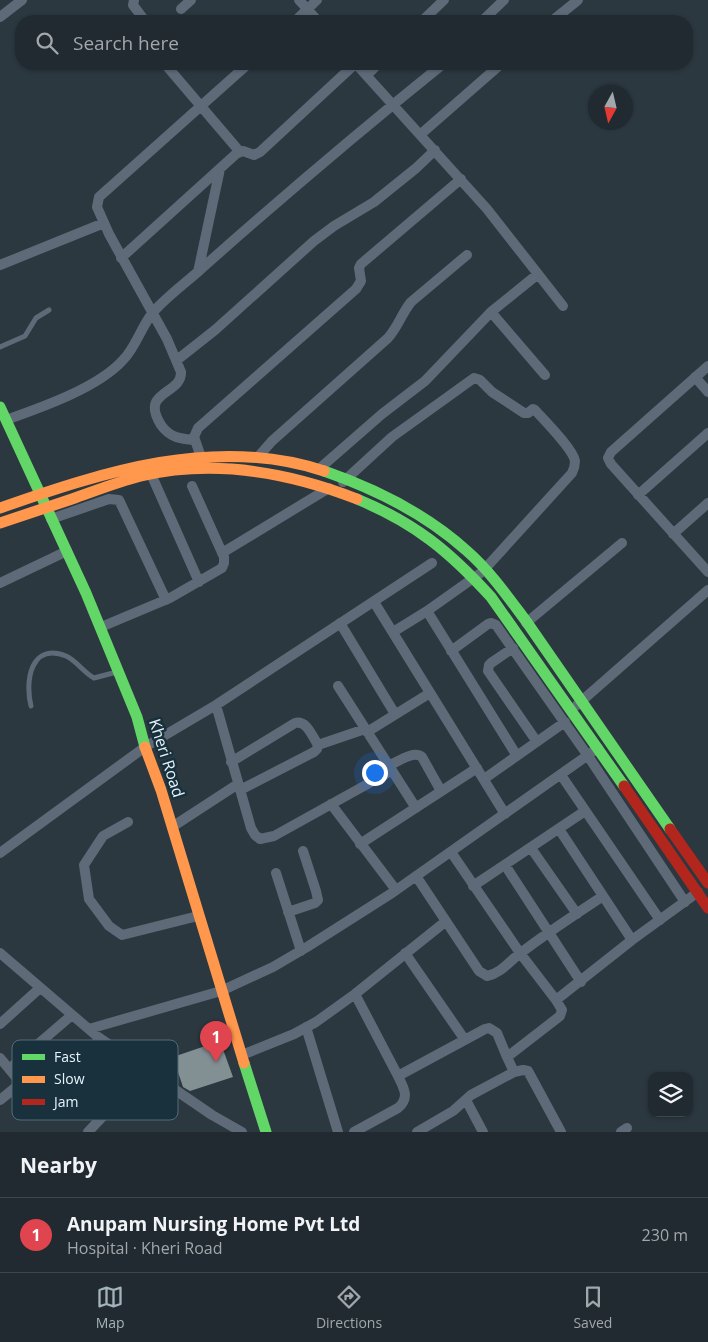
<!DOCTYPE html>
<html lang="en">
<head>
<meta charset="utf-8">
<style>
  body { margin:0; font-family:"Open Sans",sans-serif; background:#283238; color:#f1f3f6 }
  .controls { position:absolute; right:15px; bottom:15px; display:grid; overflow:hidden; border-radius:10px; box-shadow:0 1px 4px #0004 }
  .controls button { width:45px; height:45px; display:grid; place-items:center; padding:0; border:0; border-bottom:1px solid #3d464c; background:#202a30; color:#f1f3f6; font:25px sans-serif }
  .compass { position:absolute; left:588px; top:85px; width:45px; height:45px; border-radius:50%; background:#202a30; box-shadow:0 1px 4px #0004; rotate:188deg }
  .you { position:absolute; left:374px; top:772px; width:18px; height:18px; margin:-12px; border:4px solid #fff; border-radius:50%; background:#1a73e8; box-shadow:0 0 0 8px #1a73e833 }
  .badge { display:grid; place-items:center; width:32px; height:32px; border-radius:50%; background:#a4b2ba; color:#fff; font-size:16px; font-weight:700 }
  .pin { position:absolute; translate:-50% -41px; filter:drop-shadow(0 1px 2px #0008) }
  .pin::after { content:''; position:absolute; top:26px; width:18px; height:15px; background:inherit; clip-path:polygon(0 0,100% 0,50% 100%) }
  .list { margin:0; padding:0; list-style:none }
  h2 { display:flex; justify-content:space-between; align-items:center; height:65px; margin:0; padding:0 20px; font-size:21px }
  h2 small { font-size:16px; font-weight:400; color:#a2a7ab }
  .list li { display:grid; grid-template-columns:32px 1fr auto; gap:15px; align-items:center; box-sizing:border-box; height:75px; padding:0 20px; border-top:1px solid #3d464c }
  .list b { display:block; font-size:19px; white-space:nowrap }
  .list p { margin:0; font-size:16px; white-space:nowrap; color:#a2a7ab }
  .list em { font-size:16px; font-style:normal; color:#a2a7ab }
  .icon { flex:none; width:28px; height:28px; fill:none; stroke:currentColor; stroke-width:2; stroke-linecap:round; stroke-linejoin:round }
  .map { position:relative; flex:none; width:708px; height:1132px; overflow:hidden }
  .search { position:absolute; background:#202a30; box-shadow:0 1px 4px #0004; left:15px; right:15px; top:15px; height:55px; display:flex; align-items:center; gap:12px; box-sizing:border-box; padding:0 18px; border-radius:20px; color:#a2a7ab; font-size:19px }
  .sheet { height:140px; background:#202a30 }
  nav { display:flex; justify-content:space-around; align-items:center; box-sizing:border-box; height:70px; border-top:1px solid #3d464c; background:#202a30; font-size:14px; color:#a2a7ab }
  nav a { display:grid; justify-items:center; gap:2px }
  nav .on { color:#a4b2ba }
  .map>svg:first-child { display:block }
  .building { fill:#828f93 }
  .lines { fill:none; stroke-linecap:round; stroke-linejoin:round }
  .lane { stroke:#5f6a78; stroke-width:5 }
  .street { stroke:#5f6a78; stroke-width:10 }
  .fast { stroke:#63d668; stroke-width:11 }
  .slow { stroke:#ff974d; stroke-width:11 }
  .jam { stroke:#b3261e; stroke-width:11 }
  .labels { text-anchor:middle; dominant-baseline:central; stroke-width:5; stroke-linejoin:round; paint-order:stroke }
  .street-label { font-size:16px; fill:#e5f3fb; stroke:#19313d }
  .key { fill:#19313d; stroke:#566b76; stroke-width:1 }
  .key-label { font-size:14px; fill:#e5f3fb }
</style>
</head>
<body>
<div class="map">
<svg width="708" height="1132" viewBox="0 0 708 1132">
  <rect width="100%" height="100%" fill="#2b3840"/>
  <path class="building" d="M220,1041L233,1077L190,1091L183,1087L173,1057Z"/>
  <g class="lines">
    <path class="lane" d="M0,347L25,336L36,318L49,310
      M31,706C25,682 30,642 66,656C77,661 83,672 94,678L117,672"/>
    <path class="street" d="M134,0L133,5L145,21
      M299,0L318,21
      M181,9L191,0
      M0,17L22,0
      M295,21L317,0
      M422,21L444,0
      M482,21L504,0
      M552,21L578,0
      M165,64L240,152
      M356,64L487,209L563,306
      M367,75L378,64
      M421,134L501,64
      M121,258L236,154L243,151L254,155L260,152L355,64
      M0,265L104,223
      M198,272L220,169
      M491,312L545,375
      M177,360L215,330L314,241L334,226L374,202L415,169L435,150
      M708,366L611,452L608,458L611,464L708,572
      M695,377L708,392
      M6,420C40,408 98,388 123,360C135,348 140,330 151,315C161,301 187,282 201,269C280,199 361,130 443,64
      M195,440C181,439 170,438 161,425C139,390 182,395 181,372L167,339L109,234L97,207L99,197L248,64
      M201,457L194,437L198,428L356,289L361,281L359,268L361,264L461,179
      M258,457L272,441L388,338C398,327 402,313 411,302L467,255
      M319,469L382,414L425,381L491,312L538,274
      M151,474L199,582
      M343,482L392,437L474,378L480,380L492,392L524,413H528L533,409L535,410C544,420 573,449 575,461C575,466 574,469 572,473L482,572L427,611L393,632
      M638,495L708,433
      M51,519L109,499L119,500L166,600
      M673,534L708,503
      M222,553L329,488
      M0,583L67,551
      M374,602L505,814
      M427,611L517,756
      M340,623L395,714
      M526,623L622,543
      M101,627L170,598L222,568L224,563V557L192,486
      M513,648L491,663L489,665L488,671L537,742
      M451,651L488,624L491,623L496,625L588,756L685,902
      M338,686L416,808
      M216,705L251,828L255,835L260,839L274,836L391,771
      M577,705L708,590
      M367,732L430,693
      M318,745L365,729
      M231,762L295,723C307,720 312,736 318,745L317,749L314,752L240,790
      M388,766C398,762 413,750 422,757L441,791
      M561,775L660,920
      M484,779L565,722
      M331,804L396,890
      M128,822L103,836L84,865L89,899L109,926L122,935L198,916
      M172,827L238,784
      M559,829L632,940
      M360,844L477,768
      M531,848L577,914
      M451,852L520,953L556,1000
      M0,853L145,747L216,705L432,563
      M505,865L581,982
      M276,873L301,951
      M416,876L479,971L487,976C502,973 510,960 522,952C548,932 576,914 603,896
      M473,886L585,811
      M288,912L315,903L318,900L316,891L303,851
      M0,953L98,1037L212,1115L242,1132
      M405,953L465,1040
      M0,1024L40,988
      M306,1027L338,1132
      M89,1029L221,991L273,967L307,947L392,893L598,748
      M242,1055L294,1034L316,1022L355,994L445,922
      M0,1058L39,1105
      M9,1069L72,1015
      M514,1072L523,1070L528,1071L561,1132
      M398,1076L485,1029L489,1028L497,1033L507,1057
      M32,1097L101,1039
      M0,1100L21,1083
      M466,1100L483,1132
      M88,1132L146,1071
      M354,1132L398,1108C410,1098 404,1088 398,1076L355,994
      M417,1132L453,1111L471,1095L514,1072L507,1057L560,1016L562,1010L556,1000L632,940L698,892
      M621,1132L627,1128"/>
    <path class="fast" d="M0,407L86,593L137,717L145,747
      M324,471C376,489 426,514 467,551C490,571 508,597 526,621L670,829
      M357,499C415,523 449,551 491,597L624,786
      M244,1063L266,1132"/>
    <path class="slow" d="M0,508C103,472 215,435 324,471
      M0,523C24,515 48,507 72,499C95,491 117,482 141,476C214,459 288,472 357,499
      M145,747L161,790L244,1063"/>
    <path class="jam" d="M624,786L708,908
      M670,829L708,883"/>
  </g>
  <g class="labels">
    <g class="street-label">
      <text transform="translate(167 758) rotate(72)">Kheri Road</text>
    </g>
  </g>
  <rect x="12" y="1040" width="166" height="80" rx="8" class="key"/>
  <rect x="22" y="1054" width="23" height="6" fill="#63d668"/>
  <rect x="22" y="1076" width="23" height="7" fill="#ff974d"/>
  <rect x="22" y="1099" width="23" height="6" fill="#b3261e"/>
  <g class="key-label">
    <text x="54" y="1062">Fast</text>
    <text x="54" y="1084">Slow</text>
    <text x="54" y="1107">Jam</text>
  </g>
</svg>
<div class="controls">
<button><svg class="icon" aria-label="layers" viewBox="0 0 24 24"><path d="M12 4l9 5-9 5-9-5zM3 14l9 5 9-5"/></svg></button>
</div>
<svg class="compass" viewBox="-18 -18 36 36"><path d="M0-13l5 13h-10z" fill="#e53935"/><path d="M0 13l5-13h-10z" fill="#a2a7ab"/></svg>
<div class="you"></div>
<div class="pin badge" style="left:216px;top:1062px;background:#e0444e">1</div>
<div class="search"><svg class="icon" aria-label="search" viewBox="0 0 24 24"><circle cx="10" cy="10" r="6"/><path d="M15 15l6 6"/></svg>Search here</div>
</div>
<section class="sheet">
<h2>Nearby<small></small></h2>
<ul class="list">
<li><span class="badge" style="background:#e0444e">1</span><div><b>Anupam Nursing Home Pvt Ltd</b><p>Hospital · Kheri Road</p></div><em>230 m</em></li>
</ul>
</section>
<nav>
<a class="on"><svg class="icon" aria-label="map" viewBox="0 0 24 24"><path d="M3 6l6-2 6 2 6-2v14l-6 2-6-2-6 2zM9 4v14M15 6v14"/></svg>Map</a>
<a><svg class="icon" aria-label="directions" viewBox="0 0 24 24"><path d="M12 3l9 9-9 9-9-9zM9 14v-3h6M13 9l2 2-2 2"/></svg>Directions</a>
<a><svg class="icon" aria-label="saved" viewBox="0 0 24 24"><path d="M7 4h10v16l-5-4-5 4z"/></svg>Saved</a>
</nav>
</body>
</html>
